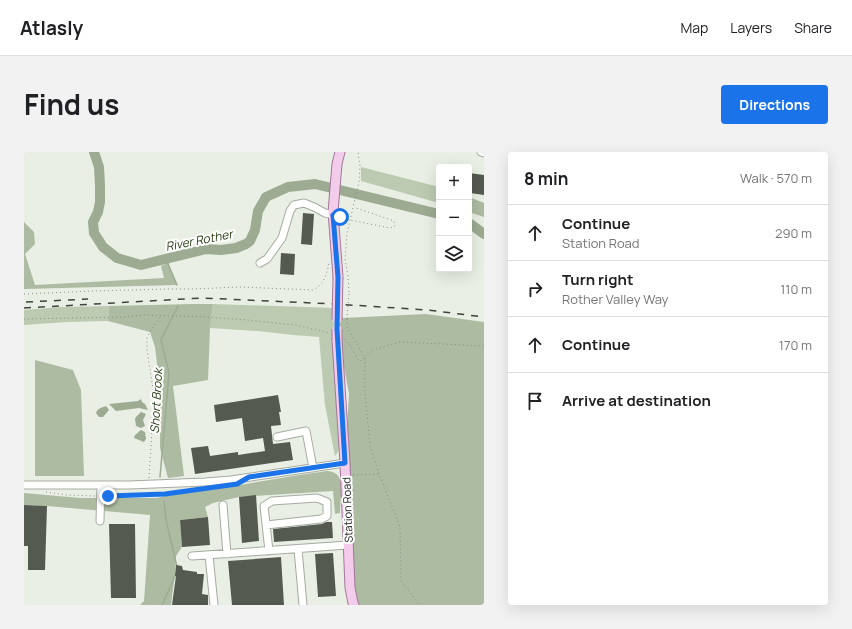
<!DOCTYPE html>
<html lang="en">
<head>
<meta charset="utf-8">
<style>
  body { margin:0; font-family:Manrope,sans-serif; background:#f2f2f2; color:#202124 }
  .controls { position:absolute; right:12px; top:12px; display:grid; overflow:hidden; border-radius:4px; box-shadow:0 4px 16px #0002 }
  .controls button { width:36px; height:36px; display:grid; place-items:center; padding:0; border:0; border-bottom:1px solid #e0e0e0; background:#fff; color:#202124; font:20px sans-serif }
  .stop { position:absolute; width:12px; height:12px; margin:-9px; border:3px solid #1a73e8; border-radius:50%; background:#fff }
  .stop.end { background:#1a73e8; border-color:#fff; box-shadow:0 1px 4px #0008 }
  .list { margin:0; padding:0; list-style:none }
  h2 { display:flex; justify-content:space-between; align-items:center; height:52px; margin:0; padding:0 16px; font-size:17px }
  h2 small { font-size:13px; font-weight:400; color:#757577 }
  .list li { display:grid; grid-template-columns:26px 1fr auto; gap:12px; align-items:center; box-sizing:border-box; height:56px; padding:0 16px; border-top:1px solid #e0e0e0 }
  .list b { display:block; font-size:15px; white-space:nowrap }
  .list p { margin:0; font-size:13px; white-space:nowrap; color:#757577 }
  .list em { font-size:13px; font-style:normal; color:#757577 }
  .icon { flex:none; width:22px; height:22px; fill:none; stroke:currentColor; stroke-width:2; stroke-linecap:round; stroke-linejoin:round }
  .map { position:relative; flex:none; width:460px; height:453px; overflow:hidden; border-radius:4px }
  header { display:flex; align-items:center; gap:24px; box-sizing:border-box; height:56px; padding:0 20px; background:#fff; border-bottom:1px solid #e0e0e0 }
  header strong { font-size:19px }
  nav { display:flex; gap:22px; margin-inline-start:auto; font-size:14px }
  .intro { display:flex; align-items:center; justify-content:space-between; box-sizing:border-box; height:96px; padding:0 24px }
  h1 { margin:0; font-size:28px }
  .button { padding:10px 18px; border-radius:4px; background:#1a73e8; color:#fff; font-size:14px; font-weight:700 }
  main { display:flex; gap:24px; padding:0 24px }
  aside { flex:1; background:#fff; border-radius:4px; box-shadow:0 4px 16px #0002 }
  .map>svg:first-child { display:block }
  .green { fill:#bbcab1 }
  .forest { fill:#acbba1 }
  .water { fill:#9cab91 }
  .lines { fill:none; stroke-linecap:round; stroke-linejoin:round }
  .stream { stroke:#9cab91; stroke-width:1.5 }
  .river { stroke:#9cab91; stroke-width:10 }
  .building { fill:#555a51 }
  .minor-casing { stroke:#a5aba1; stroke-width:9 }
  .major-casing { stroke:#a2789a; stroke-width:11 }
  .path { stroke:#898d85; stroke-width:1; stroke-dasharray:1 3; stroke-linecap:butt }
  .minor { stroke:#fff; stroke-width:7 }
  .major { stroke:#f3ccec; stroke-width:9 }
  .rail { stroke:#40433e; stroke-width:1.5; stroke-dasharray:7 7; stroke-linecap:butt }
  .major-bridge-casing { stroke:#a2789a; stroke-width:11; stroke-linecap:butt }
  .path-bridge { stroke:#898d85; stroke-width:1; stroke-dasharray:1 3; stroke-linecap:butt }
  .major-bridge { stroke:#f3ccec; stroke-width:9 }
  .route { stroke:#1a73e8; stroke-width:5 }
  .labels { text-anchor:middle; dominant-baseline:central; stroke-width:4; stroke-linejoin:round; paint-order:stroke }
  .street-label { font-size:11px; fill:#1a1c18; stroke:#fff }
  .water-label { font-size:12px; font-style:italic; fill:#273d13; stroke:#fff }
</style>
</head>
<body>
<header>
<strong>Atlasly</strong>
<nav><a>Map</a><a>Layers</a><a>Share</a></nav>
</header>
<div class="intro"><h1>Find us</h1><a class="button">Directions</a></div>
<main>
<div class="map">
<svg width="460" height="453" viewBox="0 0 460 453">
  <rect width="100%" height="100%" fill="#e9efe4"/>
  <path class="green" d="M337,15L415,35V51L337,29Z
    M189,152L311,156L310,185L316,297L311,304L301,253L295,185L269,183L233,179L186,176Z
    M85,154L84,169L43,170L0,173V158L37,155Z"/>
  <path class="forest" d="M445,45L460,51V65L445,60Z
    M0,70L10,80L11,92L1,102L11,133L140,126L137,114L144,111L153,133L0,137Z
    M169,152H189L186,176L184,228L149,234L160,324L144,326L136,296V235L131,195L126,180L84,169L85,154Z
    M311,156L318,166L402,162L460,170V453H330L321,311L325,242L313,177Z
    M11,208L49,218L57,238L60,324H11Z
    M303,319C318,320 317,330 317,342C317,348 316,355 316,361L311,362L309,339L215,345L189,351L181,355L184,365L156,368L158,395L152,404L151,423L147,453H116L120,449L126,363L23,354L0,353V341L56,346H133L161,339L186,338L269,324Z"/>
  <path class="water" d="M117,247L118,250L121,252L124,258L115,256L92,259L85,252L114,249Z
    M82,254L85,258L79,265H75L72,261C74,256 77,256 82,254Z
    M117,260L122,262L119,268L121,274L117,276L112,274L111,267L112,265Z
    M117,278L121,280L122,287L120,290L110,286L111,283Z"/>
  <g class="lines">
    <path class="stream" d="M142,107L153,133
      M136,325L145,221L137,188L154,154
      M140,349L142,368L153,415
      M138,453L152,422"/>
    <path class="river" d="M70,0L75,15L76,34V50L74,60L69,70L70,81L79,95L93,106L117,113L182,97L197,98L212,96L222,92L226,89L231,78L234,59L242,45L264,35L291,32L415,62
      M445,71L460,82"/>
  </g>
  <path class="building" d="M445,21L460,23V43L446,41V36L445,35Z
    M279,61L290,62L288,93L277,92Z
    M257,101L271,102L270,123L256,122Z
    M254,243L257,260H255L257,273L247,274L249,292L266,290L269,308L171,322L167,296L184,294L186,304L214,300V303L241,299L239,286L221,289L218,266L192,270L190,253Z
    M232,343L235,389L218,391L215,345Z
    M0,353L23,354L21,418H4V394H0Z
    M184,365L186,393L158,395L156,368Z
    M302,370H308L309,386L250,390L249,377L298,372Z
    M85,372H111L112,446H87Z
    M309,401L312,444L294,445L291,402Z
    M257,405L260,453H208L204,409Z
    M152,413L158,414L159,418L173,420V422H180L178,442L184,443V453H148L152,424H151Z"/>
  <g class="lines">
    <g class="minor-casing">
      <path id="minor" d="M457,0L460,1
        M236,111L243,107L258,86L266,59L270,53L280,51L290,55L301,61L309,63
        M253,285L282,279L289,316
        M0,333H105L181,330L207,328L321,311
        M199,353L203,402
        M76,369L77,333
        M242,373L297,367L303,364V350L293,346L248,349L240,354L245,399
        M274,397L279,453
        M185,403L190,453
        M168,404L324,393"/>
    </g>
    <g class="major-casing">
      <path id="major" d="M314,125L309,60L313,12L316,0
        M313,188L321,311L326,436L329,451L330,453"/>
    </g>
    <path class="path" d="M316,65L326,68L366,76L371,74L370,69L332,56
      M325,140L324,124L321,107L323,81L335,30L336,14L334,0
      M0,142L69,139L145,137H168L216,135L289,138C300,133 303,122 305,110
      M0,167L100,165L120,163L182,165L223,168L271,173L306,181
      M323,167V175L341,206V241L346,294L355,322L376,375L377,429L396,453
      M320,187L326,193L334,208L337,209L349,198L376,190L460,194
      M329,323L354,322
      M125,326L128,278L129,237L123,198V185L129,175L137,164
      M22,340L43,343L71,344
      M84,344L141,343L180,337"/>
    <use href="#minor" class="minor"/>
    <use href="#major" class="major"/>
    <path class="rail" d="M2,150L64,147
      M0,156L178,146L311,152L404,158L460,165"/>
    <g class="major-bridge-casing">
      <path id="major-bridge" d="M313,168L314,125
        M313,177V188"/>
    </g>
    <path class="path-bridge" d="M323,167L325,140"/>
    <use href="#major-bridge" class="major-bridge"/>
  </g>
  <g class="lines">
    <path class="route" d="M84,344L141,342L213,332L225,325L321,311L313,177L314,125L309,63L316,65"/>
  </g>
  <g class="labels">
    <g class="street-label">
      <text transform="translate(323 358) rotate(-92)">Station Road</text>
    </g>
    <g class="water-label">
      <text transform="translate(175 88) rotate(-11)">River Rother</text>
      <text transform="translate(132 249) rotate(-87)">Short Brook</text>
    </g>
  </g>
</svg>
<div class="controls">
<button>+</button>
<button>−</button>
<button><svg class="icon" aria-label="layers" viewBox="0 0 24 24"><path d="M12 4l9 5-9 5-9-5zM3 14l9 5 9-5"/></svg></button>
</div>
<div class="stop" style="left:316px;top:65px"></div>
<div class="stop end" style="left:84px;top:344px"></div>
</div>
<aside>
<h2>8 min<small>Walk · 570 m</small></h2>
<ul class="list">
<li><svg class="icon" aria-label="ahead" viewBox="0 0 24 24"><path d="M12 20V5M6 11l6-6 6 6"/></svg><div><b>Continue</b><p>Station Road</p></div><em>290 m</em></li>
<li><svg class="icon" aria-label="right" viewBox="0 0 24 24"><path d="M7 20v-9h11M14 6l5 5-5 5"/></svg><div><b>Turn right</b><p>Rother Valley Way</p></div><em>110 m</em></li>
<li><svg class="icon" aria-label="ahead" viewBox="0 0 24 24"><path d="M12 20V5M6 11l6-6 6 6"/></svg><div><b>Continue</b></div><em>170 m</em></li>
<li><svg class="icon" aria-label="arrive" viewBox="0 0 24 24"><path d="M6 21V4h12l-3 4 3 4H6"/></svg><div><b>Arrive at destination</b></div></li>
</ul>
</aside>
</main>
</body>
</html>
